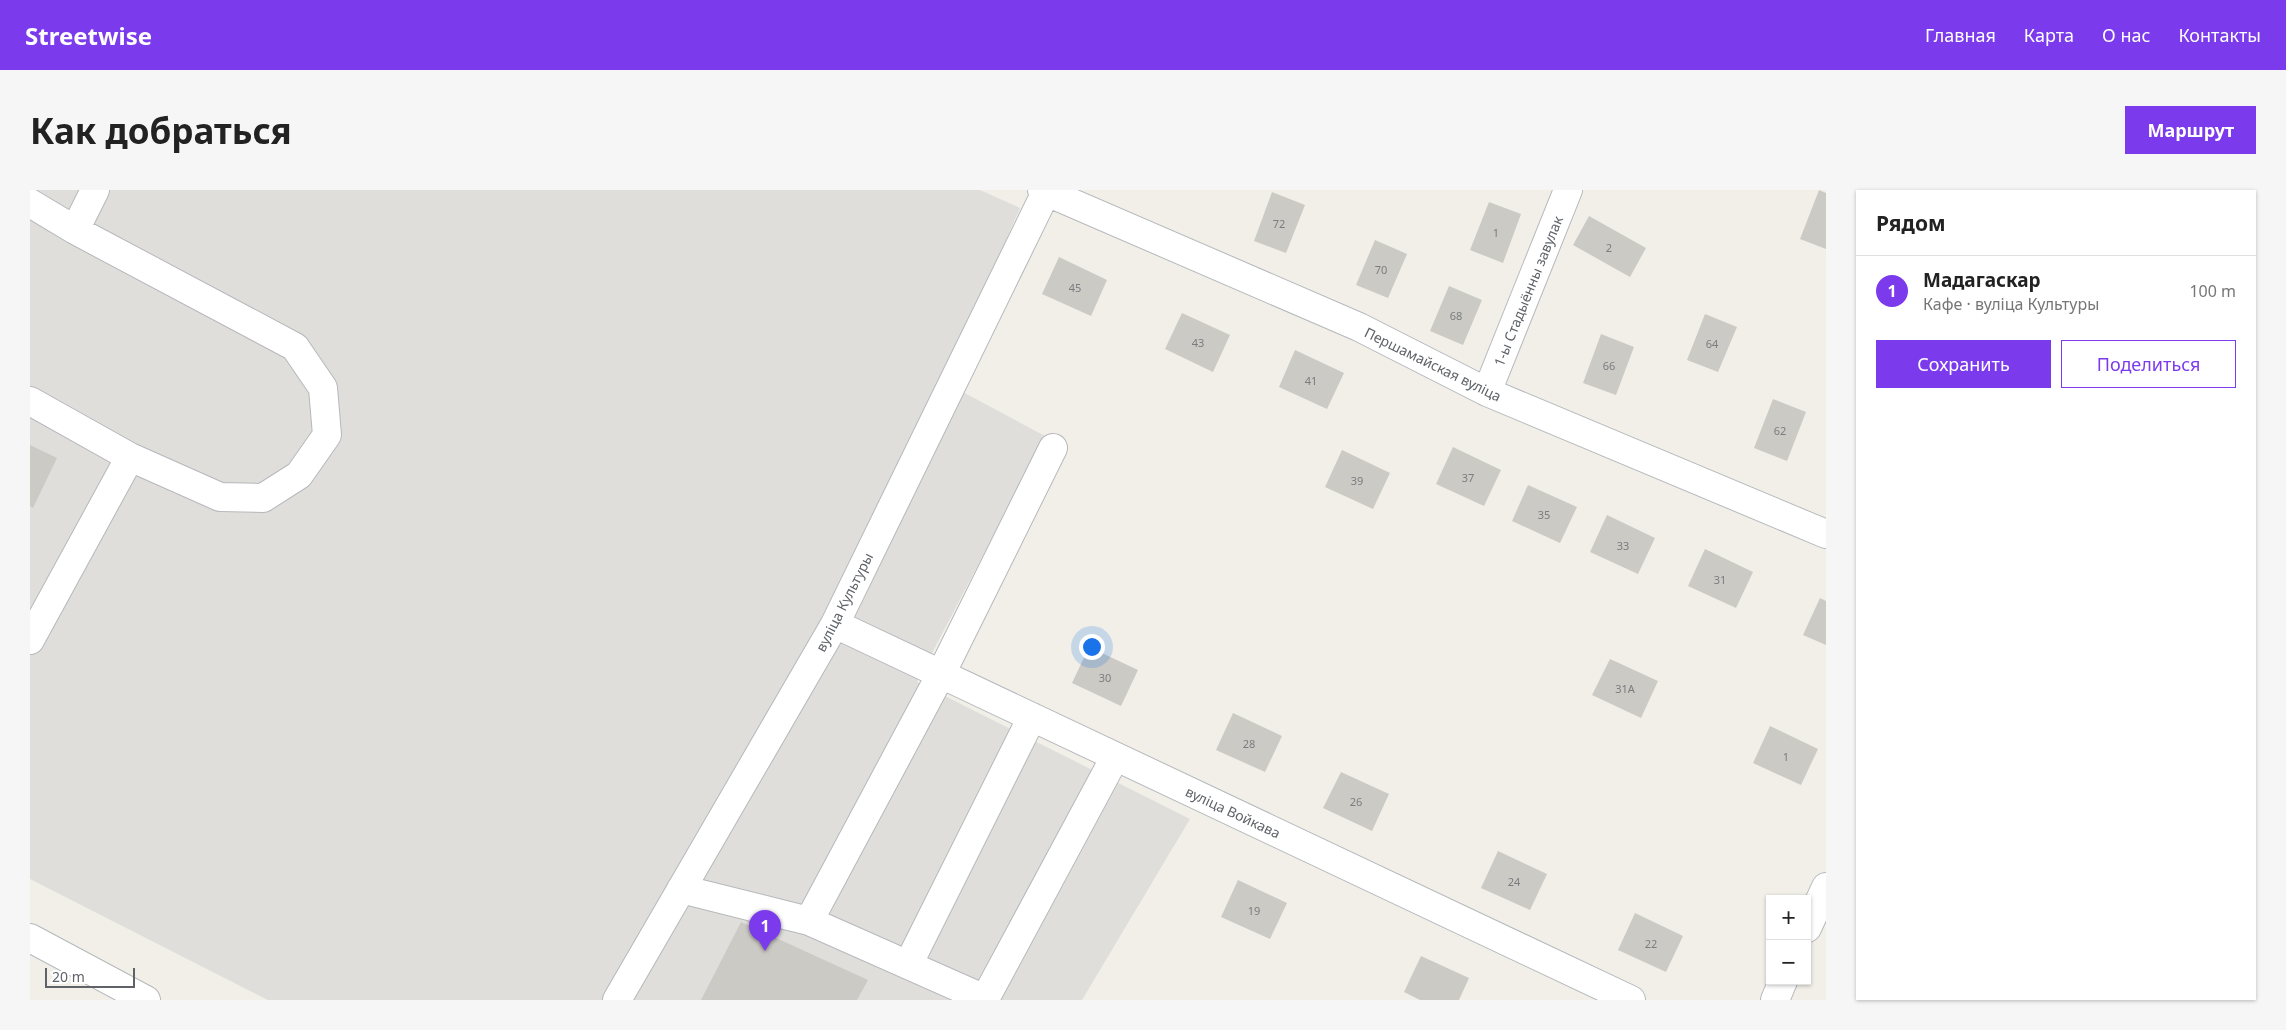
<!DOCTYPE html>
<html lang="ru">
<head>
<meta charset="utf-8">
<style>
  body { margin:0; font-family:"Noto Sans",sans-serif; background:#f6f6f6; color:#222 }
  .controls { position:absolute; right:15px; bottom:15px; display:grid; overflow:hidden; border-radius:0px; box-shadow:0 1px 4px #0004 }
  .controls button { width:45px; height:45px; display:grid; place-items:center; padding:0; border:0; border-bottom:1px solid #e0e0e0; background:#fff; color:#222; font:25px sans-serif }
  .scale { position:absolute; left:15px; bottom:12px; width:90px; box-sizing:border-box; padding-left:5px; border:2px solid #5f6368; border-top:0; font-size:14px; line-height:18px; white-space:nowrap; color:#5f6368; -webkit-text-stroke:4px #fff; paint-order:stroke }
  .you { position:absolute; left:1061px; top:456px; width:18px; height:18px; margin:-12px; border:4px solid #fff; border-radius:50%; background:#1a73e8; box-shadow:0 0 0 8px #1a73e833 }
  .badge { display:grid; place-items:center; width:32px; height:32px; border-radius:50%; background:#7c3aed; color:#fff; font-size:16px; font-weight:700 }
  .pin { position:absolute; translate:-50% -41px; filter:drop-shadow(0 1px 2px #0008) }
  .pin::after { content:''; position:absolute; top:26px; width:18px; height:15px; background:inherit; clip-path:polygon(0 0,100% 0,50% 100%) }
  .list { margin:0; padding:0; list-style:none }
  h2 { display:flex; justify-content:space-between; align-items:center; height:65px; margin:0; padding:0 20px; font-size:21px }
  h2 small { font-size:16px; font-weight:400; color:#767676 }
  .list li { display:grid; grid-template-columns:32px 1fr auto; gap:15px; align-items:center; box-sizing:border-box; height:70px; padding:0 20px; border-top:1px solid #e0e0e0 }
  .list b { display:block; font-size:19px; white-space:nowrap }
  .list p { margin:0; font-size:16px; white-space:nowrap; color:#767676 }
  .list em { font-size:16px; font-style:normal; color:#767676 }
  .actions { display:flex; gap:10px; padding:15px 20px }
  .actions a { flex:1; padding:11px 0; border:1px solid #7c3aed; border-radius:0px; text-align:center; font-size:18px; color:#7c3aed }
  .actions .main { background:#7c3aed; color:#fff }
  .map { position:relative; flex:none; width:1796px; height:810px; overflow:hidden; border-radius:0px }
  header { display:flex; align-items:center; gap:30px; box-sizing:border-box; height:70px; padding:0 25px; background:#7c3aed; color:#fff }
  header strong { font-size:24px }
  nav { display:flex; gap:28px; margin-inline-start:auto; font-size:18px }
  .intro { display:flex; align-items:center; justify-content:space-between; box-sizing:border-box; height:120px; padding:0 30px }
  h1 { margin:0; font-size:35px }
  .button { padding:12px 22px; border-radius:0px; background:#7c3aed; color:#fff; font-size:18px; font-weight:700 }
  main { display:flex; gap:30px; padding:0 30px }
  aside { flex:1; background:#fff; border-radius:0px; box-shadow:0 1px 4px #0004 }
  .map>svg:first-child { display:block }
  .industrial { fill:#e0deda }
  .building { fill:#cccac5 }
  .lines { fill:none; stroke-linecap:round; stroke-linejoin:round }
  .minor-casing { stroke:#b5b8bc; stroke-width:30 }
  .minor { stroke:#fff; stroke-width:28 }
  .labels { text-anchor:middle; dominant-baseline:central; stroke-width:4.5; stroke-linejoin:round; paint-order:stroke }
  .number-label { font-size:11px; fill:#7a7d7f }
  .street-label { font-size:14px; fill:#5f6368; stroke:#fff }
</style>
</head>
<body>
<header>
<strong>Streetwise</strong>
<nav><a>Главная</a><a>Карта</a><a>О нас</a><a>Контакты</a></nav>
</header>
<div class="intro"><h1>Как добраться</h1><a class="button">Маршрут</a></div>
<main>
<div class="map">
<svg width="1796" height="810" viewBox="0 0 1796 810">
  <rect width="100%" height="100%" fill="#f1efe8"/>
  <path class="industrial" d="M0,0H950L990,18L914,192L1015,246L887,492L1160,629L1052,810H238L0,689Z"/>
  <path class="building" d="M1789,0L1796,3V59L1770,49Z
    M1242,2L1275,15L1256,63L1224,51Z
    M1459,12L1491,24L1473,73L1440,60Z
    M1559,26L1616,58L1600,87L1543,55Z
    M1345,50L1377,64L1358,108L1326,95Z
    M1029,67L1077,90L1061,126L1012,104Z
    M1419,96L1452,110L1433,155L1400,141Z
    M1152,123L1200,145L1183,182L1135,159Z
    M1675,124L1707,137L1688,182L1657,170Z
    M1571,144L1604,157L1586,205L1553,193Z
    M1265,160L1314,183L1297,219L1249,197Z
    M1743,209L1776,222L1757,271L1724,258Z
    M0,255L27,268L3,318L0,316Z
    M1423,257L1471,280L1454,316L1406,294Z
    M1312,260L1360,283L1343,319L1295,297Z
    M1498,295L1547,317L1530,353L1482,331Z
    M1577,325L1625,348L1608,384L1560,362Z
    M1675,359L1723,382L1706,418L1658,396Z
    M1790,408L1796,411V455L1773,445Z
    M1059,457L1108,480L1091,516L1042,493Z
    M1580,469L1628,491L1611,528L1562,505Z
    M1203,523L1252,546L1235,582L1186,560Z
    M1740,536L1788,559L1771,595L1723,573Z
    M1311,582L1359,604L1342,641L1293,618Z
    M1468,661L1517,684L1500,720L1451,698Z
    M1208,690L1257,713L1240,749L1191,727Z
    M1605,723L1653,746L1636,782L1588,760Z
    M711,732L838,790L827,810H671Z
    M1391,766L1439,788L1429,810H1390L1374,802Z"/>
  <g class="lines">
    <g class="minor-casing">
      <path id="minor" d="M1012,0L1329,137L1457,202L1796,344
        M0,13L45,40L265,157L293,198L297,245L269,285L233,308L190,307L100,267L0,450
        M45,40L65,0
        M1457,202L1538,0
        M0,211L100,267
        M805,434L1601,810
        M651,699L779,731L955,809L1085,567
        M779,731L911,484L1023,258
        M1777,738L1796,697
        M0,748L116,810
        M878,775L1002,527
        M587,810L805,434L1017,0
        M1745,810L1753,791"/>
    </g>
    <use href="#minor" class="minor"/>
  </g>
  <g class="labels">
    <g class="number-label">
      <text x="1249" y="33">72</text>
      <text x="1466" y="42">1</text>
      <text x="1579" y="57">2</text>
      <text x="1351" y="79">70</text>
      <text x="1045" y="97">45</text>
      <text x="1426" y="125">68</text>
      <text x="1168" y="152">43</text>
      <text x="1682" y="153">64</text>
      <text x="1579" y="175">66</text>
      <text x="1281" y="190">41</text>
      <text x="1750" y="240">62</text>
      <text x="1438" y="287">37</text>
      <text x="1327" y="290">39</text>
      <text x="1514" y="324">35</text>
      <text x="1593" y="355">33</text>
      <text x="1690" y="389">31</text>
      <text x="1075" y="487">30</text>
      <text x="1595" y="498">31А</text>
      <text x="1219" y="553">28</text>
      <text x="1756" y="566">1</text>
      <text x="1326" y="611">26</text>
      <text x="1484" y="691">24</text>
      <text x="1224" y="720">19</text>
      <text x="1621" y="753">22</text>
    </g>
    <g class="street-label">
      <text transform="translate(1498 101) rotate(-68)">1-ы Стадыённы завулак</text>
      <text transform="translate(1403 174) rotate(26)">Першамайская вуліца</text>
      <text transform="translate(814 412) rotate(-63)">вуліца Культуры</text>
      <text transform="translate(1203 622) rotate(25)">вуліца Войкава</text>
    </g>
  </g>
</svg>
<div class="controls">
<button>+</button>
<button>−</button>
</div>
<div class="scale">20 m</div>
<div class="you"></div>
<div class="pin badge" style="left:735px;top:761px">1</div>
</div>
<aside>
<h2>Рядом<small></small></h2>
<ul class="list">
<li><span class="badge">1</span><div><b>Мадагаскар</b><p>Кафе · вуліца Культуры</p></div><em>100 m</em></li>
</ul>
<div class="actions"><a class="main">Сохранить</a><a>Поделиться</a></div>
</aside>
</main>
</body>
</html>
